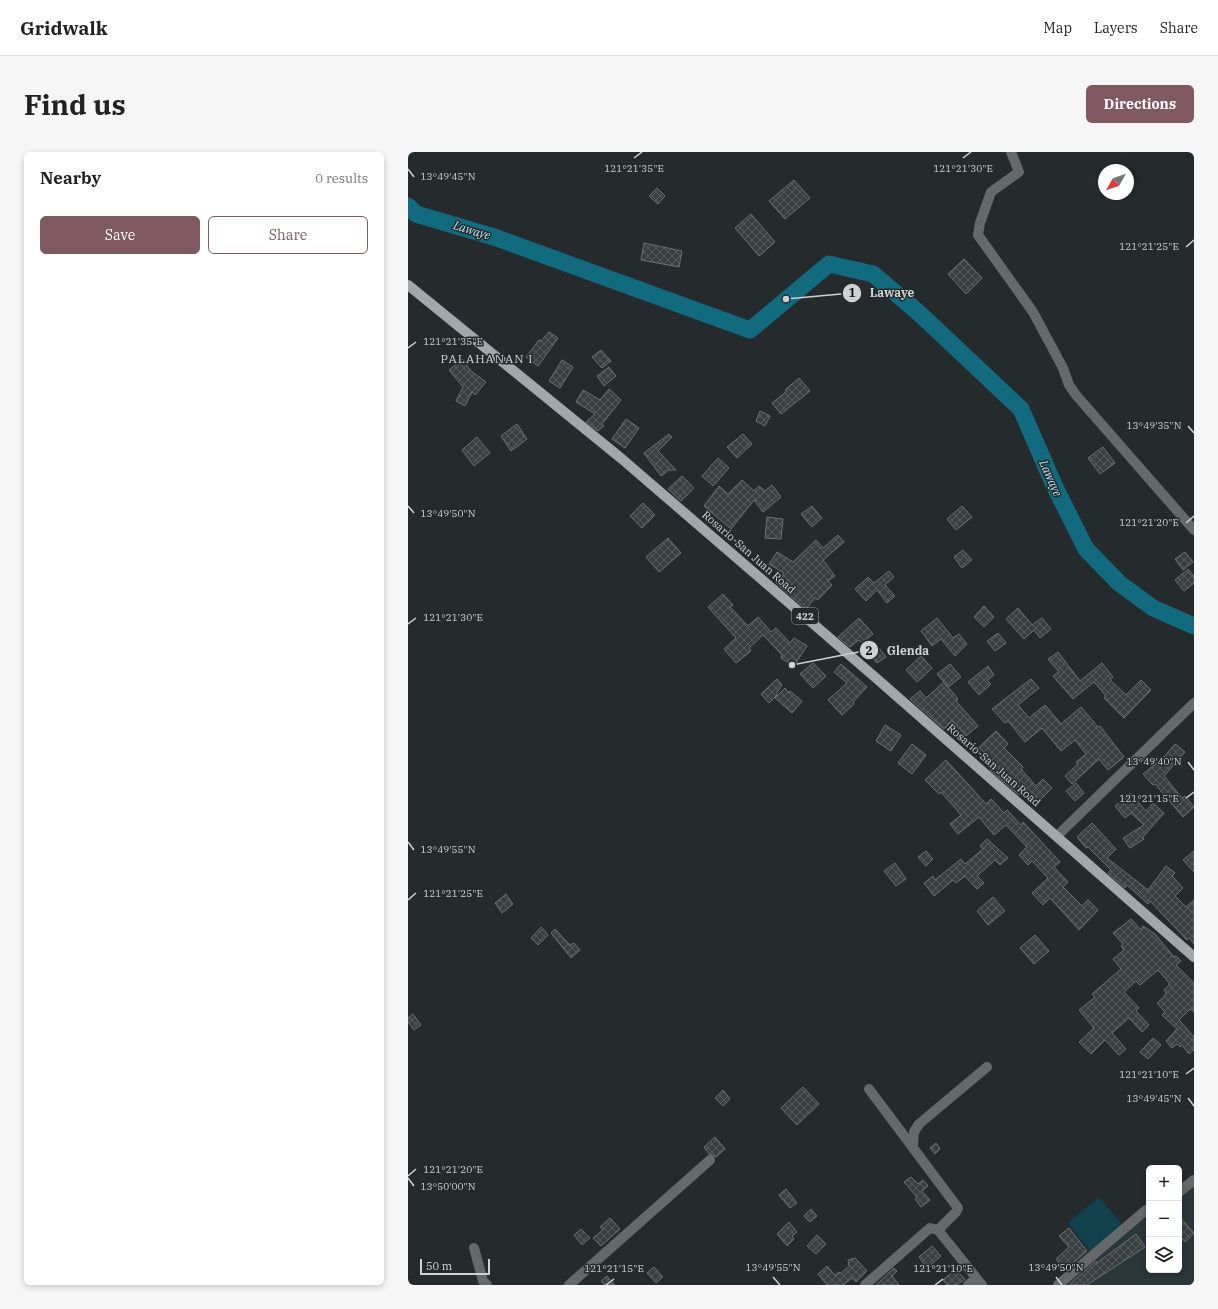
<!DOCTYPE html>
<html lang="en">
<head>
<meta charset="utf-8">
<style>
  body { margin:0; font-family:"IBM Plex Serif",serif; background:#f6f6f6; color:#222 }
  .controls { position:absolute; right:12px; bottom:12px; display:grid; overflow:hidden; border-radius:6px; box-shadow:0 2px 6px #0003 }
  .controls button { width:36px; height:36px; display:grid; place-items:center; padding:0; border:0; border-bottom:1px solid #e0e0e0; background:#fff; color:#222; font:20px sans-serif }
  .compass { position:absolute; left:690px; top:12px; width:36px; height:36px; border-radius:50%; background:#fff; box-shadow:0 2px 6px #0003; rotate:230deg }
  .scale { position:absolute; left:12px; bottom:10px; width:70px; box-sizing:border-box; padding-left:4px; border:2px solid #ced2d3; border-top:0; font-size:11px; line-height:14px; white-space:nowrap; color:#ced2d3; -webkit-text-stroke:3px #252b2d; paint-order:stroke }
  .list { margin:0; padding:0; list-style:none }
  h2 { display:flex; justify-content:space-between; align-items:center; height:52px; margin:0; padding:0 16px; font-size:17px }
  h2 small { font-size:13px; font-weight:400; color:#767676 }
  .actions { display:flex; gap:8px; padding:12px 16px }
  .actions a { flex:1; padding:9px 0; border:1px solid #80585f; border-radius:6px; text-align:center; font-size:14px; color:#80585f }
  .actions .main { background:#80585f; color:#fff }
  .icon { flex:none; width:22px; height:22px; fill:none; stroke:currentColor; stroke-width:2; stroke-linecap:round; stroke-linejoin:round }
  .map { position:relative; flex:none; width:786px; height:1133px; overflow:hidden; border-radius:6px }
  header { display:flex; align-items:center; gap:24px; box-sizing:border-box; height:56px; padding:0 20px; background:#fff; border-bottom:1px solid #e0e0e0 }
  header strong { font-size:19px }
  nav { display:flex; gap:22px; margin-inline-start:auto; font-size:14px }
  .intro { display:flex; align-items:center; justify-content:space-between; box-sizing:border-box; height:96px; padding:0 24px }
  h1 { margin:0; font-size:28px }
  .button { padding:10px 18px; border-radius:6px; background:#80585f; color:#fff; font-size:14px; font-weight:700 }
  main { display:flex; gap:24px; padding:0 24px }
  aside { flex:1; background:#fff; border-radius:6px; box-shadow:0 2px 6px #0003 }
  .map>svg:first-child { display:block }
  .built { fill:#29373b }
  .park { fill:#12414e }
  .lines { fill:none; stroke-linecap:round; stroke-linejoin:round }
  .river { stroke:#126a7f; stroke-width:17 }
  .building { fill:url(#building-cross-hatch); stroke:#697173 }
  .minor { stroke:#66696a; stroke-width:10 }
  .major { stroke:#a1a7aa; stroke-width:10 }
  .ticks { fill:none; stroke:#ced2d3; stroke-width:1.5 }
  .labels { text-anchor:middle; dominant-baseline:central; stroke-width:3; stroke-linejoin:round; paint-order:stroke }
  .shield { fill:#252b2d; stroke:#9ba0a1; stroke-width:1 }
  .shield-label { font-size:10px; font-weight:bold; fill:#ced2d3 }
  .street-label { font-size:11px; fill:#ced2d3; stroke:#252b2d }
  .water-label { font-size:12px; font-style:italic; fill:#b6e6f5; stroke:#252b2d }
  .neighbourhood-label { font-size:12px; letter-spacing:1px; fill:#cdd5d8; stroke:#252b2d }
  .ticks-label { font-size:10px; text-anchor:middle; fill:#ced2d3; stroke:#252b2d; stroke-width:3; stroke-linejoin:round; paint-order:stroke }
  .leader { fill:none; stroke:#ced2d3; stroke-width:1.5 }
  .callout-dot { fill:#ced2d3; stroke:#252b2d; stroke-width:1.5 }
  .mark-label { font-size:12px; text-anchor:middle; font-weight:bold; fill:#111 }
  .callout-label { font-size:12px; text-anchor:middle; font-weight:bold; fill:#ced2d3; stroke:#252b2d; stroke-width:3; stroke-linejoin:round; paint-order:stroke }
</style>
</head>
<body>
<header>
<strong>Gridwalk</strong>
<nav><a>Map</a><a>Layers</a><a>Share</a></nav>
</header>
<div class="intro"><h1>Find us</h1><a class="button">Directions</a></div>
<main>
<aside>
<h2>Nearby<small>0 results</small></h2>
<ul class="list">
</ul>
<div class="actions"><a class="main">Save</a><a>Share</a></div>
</aside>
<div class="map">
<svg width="786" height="1133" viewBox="0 0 786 1133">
  <defs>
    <pattern id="building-cross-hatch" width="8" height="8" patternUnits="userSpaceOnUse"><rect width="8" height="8" fill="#3a4042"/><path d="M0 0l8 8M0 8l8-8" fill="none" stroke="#555b5c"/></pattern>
  </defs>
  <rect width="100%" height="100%" fill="#252b2d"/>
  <path class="built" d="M786,1034V1133H655L734,1065L741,1072V1118H771V1047Z"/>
  <path class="park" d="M691,1045L715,1074L683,1100L660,1071Z"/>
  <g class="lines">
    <path class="river" d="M0,54L8,62L86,85L342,178L421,112L465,122L512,162L613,257L646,333L678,397L711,431L745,456L786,474"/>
  </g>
  <path class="building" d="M386,28L402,46L377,67L361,49Z
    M249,36L257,44L250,52L241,44Z
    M343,62L367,90L351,104L327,76Z
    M236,91L274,99L271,115L233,108Z
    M556,107L574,126L558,142L540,122Z
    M141,180L150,186L130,214L118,205L131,188L133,189Z
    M193,198L203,209L194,216L184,205Z
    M54,207L63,219L78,230L67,243L64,240L57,254L48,249L55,235L41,218Z
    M154,208L165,215L152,236L141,229Z
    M201,215L208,224L196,234L189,224Z
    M391,226L402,239L373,262L364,251L379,239L377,238Z
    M201,237L213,248L194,272L196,274L190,279L178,270L187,262L168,250L175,238L192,248Z
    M352,259L362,264L357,274L348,269Z
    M218,267L231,276L217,296L204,287Z
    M109,272L119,287L103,299L93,284Z
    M261,282L264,285L250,299L268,318H261L253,324L236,301Z
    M335,282L344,292L329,306L319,295Z
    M69,285L82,301L66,314L54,298Z
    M695,295L707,311L692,322L680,306Z
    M310,306L321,316L305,334L294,324Z
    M274,324L286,336L273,349L260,337Z
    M334,328L346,339L351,334L357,339L364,333L373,345L355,360L346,348L323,377L296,354L311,334L320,342Z
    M235,351L247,363L234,376L222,364Z
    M404,354L414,366L404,375L393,362Z
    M554,354L564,365L548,378L539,367Z
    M359,365L375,367L373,387L357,386Z
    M430,383L436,390L415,408L427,424L420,429L424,433L410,448L407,446L398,457L368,431L376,421L361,412L369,400L385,410L408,388L415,396Z
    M260,386L273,401L251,420L238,405Z
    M555,398L564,408L554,416L546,405Z
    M777,400L785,410L775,418L767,407Z
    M780,417L786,424V431L776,439L767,428Z
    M481,419L486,425L477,433L487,444L479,451L469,438L458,449L447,437L460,425L466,431Z
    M315,442L325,453L322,455L340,474L350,465L363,480L368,476L382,491L386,486L399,494L386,514L373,506L374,503L355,483L341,496L343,499L328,511L316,497L328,486L300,455Z
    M576,454L586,465L576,475L566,465Z
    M610,456L624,473L634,466L643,477L632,486L626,478L616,487L598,467Z
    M451,466L465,482L454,491L451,488L442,495L430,485Z
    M529,466L545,486L551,482L559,492L547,504L533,487L524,494L513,479Z
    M590,481L598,491L587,499L579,489Z
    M471,496L478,505L469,511L463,503Z
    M650,500L672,529L694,511L705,525L702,528L718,543L733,528L743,538L716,566L696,546L698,544L686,530L665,547L645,524L651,520L640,507Z
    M513,504L524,516L509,530L498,518Z
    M405,511L418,524L405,536L392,522Z
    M433,512L459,535L445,550L446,552L434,563L420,548L439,531L426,520Z
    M542,512L553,525L540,535L529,522Z
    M580,514L586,523L579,528L583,532L571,543L560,530Z
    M369,527L374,533L368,542L369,543L361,551L353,542Z
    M623,527L631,536L610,553L621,566L637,553L653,572L673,555L690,575L692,574L716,605L700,618L691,607L664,632L657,624L670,612L668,610L678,602L667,588L653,599L634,576L617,590L600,569L597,571L584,557Z
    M536,530L550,547L548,549L570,574L558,584L544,569L536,577L502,547L512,539L518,546Z
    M377,536L381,541L382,539L394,549L384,561L367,546Z
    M477,573L493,583L483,599L468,589Z
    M588,579L600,592L596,596L615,615L613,617L628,634L635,627L644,636L630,650L617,638L611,643L582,618L585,614L569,597Z
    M504,592L518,603L504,622L490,611Z
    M767,592L777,600L756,624L774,646L777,644L786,655L775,665L747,632L745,633L735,622L756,605Z
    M538,608L578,652L583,647L596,661L599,658L613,673L615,670L652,710L646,715L660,730L655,735L674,754L680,748L690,758L671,778L642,746L635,753L624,741L640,726L624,709L620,713L611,703L619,695L598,673L586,683L571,665L550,682L542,672L553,663L533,640L531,642L517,628Z
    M668,631L676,641L667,649L658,639Z
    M722,641L738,659L745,651L756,661L735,685L736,687L722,696L715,686L736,673L723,661L717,666L707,654Z
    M684,671L708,697L699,706L740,738L758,714L767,721L764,724L775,736L767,744L778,755L786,748V792L781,786L779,788L742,749L740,752L719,733L717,736L700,721L703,718L680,695L678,696L669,685Z
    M579,687L600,706L592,713L587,708L569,724L576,731L569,737L557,724L548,731L545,728L526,744L516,731L525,724L527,728L553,707L557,712L575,697L572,694Z
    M518,699L525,707L518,714L510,705Z
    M786,699V720L775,708Z
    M487,711L498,727L488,734L476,719Z
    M98,742L105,752L94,761L87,751Z
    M585,745L597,759L580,773L569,759Z
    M723,767L733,778L735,774L747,782L766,805L768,804L773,809L768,813L786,831V860L782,857L771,868L786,885V898L781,902L774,893L772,895L769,892L764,896L758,889L769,877L754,863L757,860L749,851L756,845L758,841L756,838L762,832L750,818L732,833L728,829L716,840L731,856L728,859L741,873L734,880L721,866L704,881L718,897L711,903L697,888L683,902L671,890L686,876L671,858L687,845L684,842L713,817L705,807L716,798L713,794L715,792L705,781Z
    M133,775L140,783L130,793L123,786Z
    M147,777L162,793L166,791L172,798L163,806L143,781Z
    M627,783L641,799L626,812L612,796Z
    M5,862L13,873L6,878L0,870V866Z
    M745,886L753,893L740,907L732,900Z
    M395,935L411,952L389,973L373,956Z
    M315,938L322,947L315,954L307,946Z
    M307,985L317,997L308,1005L301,1002L296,995Z
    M528,991L532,997L527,1002L522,996Z
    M503,1025L510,1032L515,1028L520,1034L514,1039L522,1048L513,1055L507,1047L509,1045L496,1030Z
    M378,1037L389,1051L382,1056L371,1043Z
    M403,1057L409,1064L402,1070L396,1064Z
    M771,1064L786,1081L777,1090L771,1082Z
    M202,1066L212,1077L193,1094L185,1086L195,1078L192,1075Z
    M381,1070L389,1080L384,1084L386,1087L379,1094L369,1082Z
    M661,1076L679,1099L657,1118L648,1107L661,1095L651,1084Z
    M173,1077L182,1086L174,1093L166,1083Z
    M728,1082L737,1095L679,1133H661L688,1109L689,1111Z
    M409,1083L418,1092L408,1102L399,1094Z
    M524,1094L533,1104L519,1116L511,1105Z
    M447,1106L459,1119L448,1130L444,1126L435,1133H419L410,1122L419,1114L427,1123L431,1120L432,1122L441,1114L440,1108Z
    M246,1115L255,1125L248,1131L239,1121Z
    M486,1116L489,1119L484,1124L491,1133H468Z
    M546,1119L548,1121L550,1120L557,1127L549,1133H539L535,1128Z
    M199,1124L207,1133H197L193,1129Z"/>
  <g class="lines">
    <path class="minor" d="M603,0L611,20L583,40L572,71L570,83L625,160L655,216L661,233L668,243L786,378
      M649,684L786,551
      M461,937L550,1056L548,1060L530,1078
      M505,994L506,980L511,972L579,915
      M771,1040L786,1028
      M66,1096L75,1129L79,1133
      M161,1133L302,1008
      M457,1133L522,1076L530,1078L574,1133
      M560,1133L568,1126
      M650,1133L738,1058H741"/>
    <path class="major" d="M0,133L214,307L468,526L786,805"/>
  </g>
  <path class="ticks" d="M226,6L234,0M555,6L563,0M0,17L6,25M778,95L786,88M0,196L8,190M780,274L786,281M0,354L6,361M778,371L786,364M0,472L8,466M780,610L786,618M778,646L786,640M0,690L6,698M0,748L8,741M778,922L786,916M780,946L786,954M0,1024L8,1017M0,1026L6,1034M365,1125L372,1133M648,1125L654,1133M198,1133L206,1127M527,1133L535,1127"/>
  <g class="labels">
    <rect class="shield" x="384" y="456" width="26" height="16" rx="3"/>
    <g class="shield-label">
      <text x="397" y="464">422</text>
    </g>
    <g class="street-label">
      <text transform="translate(341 400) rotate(41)">Rosario-San Juan Road</text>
      <text transform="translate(586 613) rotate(41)">Rosario-San Juan Road</text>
    </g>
    <g class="water-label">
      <text transform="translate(64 78) rotate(17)">Lawaye</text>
      <text transform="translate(643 326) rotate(66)">Lawaye</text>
    </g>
    <g class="neighbourhood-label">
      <text x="79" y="206">PALAHANAN I</text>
    </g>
  </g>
  <g class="ticks-label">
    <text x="226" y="20">121°21'35"E</text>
    <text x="555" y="20">121°21'30"E</text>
    <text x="40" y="28">13°49'45"N</text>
    <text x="741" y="98">121°21'25"E</text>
    <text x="45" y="193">121°21'35"E</text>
    <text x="746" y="277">13°49'35"N</text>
    <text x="40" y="365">13°49'50"N</text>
    <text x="741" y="374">121°21'20"E</text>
    <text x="45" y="469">121°21'30"E</text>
    <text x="746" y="613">13°49'40"N</text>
    <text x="741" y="650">121°21'15"E</text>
    <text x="40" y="701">13°49'55"N</text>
    <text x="45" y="745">121°21'25"E</text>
    <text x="741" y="926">121°21'10"E</text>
    <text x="746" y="950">13°49'45"N</text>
    <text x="45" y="1021">121°21'20"E</text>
    <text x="40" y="1038">13°50'00"N</text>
    <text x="365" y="1119">13°49'55"N</text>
    <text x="648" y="1119">13°49'50"N</text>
    <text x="206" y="1120">121°21'15"E</text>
    <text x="535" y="1120">121°21'10"E</text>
  </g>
  <path class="leader" d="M378 147L444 141M384 513L461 498"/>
  <g class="callout-dot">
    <circle cx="378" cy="147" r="4"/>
    <circle cx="384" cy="513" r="4"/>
    <circle cx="444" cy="141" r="10"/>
    <circle cx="461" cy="498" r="10"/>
  </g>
  <g class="mark-label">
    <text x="444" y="145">1</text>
    <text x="461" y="503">2</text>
  </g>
  <g class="callout-label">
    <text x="484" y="145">Lawaye</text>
    <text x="500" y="503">Glenda</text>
  </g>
</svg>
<div class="controls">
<button>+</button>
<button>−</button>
<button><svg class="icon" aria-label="layers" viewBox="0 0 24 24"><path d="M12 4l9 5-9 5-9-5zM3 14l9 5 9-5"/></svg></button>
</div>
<svg class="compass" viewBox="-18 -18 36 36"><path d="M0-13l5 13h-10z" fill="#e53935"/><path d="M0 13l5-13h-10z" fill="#767676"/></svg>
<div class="scale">50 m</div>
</div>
</main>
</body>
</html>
